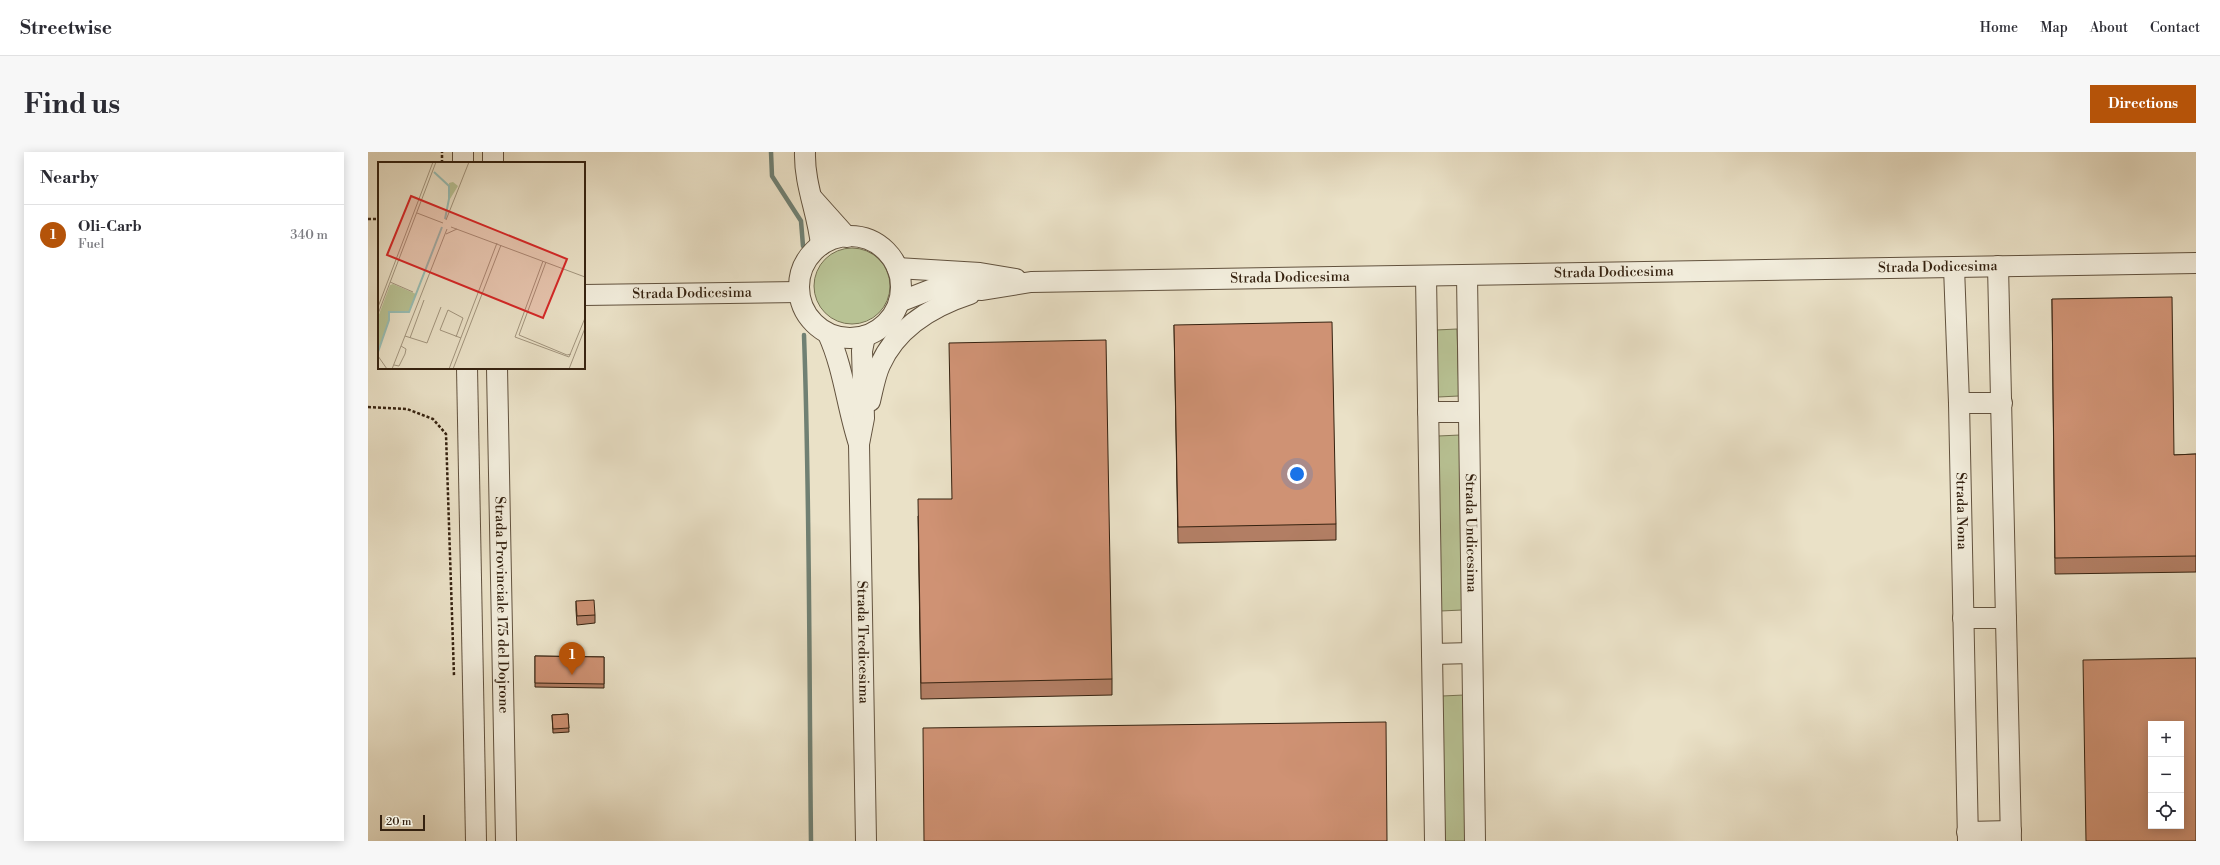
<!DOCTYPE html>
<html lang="en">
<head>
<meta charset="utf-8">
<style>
  body { margin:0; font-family:"Libre Bodoni",serif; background:#f7f7f7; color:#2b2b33 }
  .controls { position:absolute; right:12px; bottom:12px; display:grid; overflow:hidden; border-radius:0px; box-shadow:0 2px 10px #0003 }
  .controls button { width:36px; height:36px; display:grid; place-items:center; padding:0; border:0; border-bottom:1px solid #e1e1e2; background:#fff; color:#2b2b33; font:20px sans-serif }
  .scale { position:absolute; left:12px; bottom:10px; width:45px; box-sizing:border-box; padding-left:4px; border:2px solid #352210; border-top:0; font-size:11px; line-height:14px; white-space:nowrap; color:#352210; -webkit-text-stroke:3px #f1ecdb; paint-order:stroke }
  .you { position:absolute; left:929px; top:322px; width:14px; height:14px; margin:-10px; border:3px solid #fff; border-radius:50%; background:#1a73e8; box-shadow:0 0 0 6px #1a73e833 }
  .badge { display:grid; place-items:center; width:26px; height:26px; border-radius:50%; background:#b45309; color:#fff; font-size:13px; font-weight:700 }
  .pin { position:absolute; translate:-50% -33px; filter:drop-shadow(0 1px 2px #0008) }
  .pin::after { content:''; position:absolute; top:21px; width:14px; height:12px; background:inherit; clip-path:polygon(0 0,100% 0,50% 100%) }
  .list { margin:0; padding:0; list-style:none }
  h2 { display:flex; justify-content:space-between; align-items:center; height:52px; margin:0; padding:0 16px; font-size:17px }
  h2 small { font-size:13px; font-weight:400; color:#7c7c81 }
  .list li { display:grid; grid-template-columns:26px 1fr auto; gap:12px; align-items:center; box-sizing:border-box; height:60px; padding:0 16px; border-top:1px solid #e1e1e2 }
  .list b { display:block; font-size:15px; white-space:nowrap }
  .list p { margin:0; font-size:13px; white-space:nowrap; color:#7c7c81 }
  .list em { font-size:13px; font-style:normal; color:#7c7c81 }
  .icon { flex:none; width:22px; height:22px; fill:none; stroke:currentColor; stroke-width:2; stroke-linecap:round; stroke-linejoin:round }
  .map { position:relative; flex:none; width:1828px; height:689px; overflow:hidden; border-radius:0px }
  header { display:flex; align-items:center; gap:24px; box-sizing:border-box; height:56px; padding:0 20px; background:#fff; border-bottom:1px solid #e1e1e2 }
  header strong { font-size:19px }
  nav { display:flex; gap:22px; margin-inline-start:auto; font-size:14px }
  .intro { display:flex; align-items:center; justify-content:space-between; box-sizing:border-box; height:96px; padding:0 24px }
  h1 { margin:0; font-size:28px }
  .button { padding:10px 18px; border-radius:0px; background:#b45309; color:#fff; font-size:14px; font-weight:700 }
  main { display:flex; gap:24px; padding:0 24px }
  aside { flex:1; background:#fff; border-radius:0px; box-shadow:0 2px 10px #0003 }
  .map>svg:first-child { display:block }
  .green { fill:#b8c294; stroke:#767252 }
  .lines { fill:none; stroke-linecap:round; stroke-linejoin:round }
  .stream { stroke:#708073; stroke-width:4.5 }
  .minor-casing { stroke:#62523e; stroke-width:22 }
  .path { stroke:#352210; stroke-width:2.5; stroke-dasharray:3 2; stroke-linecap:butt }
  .minor { stroke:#f1ecdb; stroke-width:20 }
  .wall { fill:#b27e64; stroke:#352210 }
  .building { fill:#cf9274; stroke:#352210; fill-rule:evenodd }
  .labels { text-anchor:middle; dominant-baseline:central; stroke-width:4; stroke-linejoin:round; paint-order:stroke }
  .street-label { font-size:14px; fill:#352210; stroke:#f1ecdb }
  .inset-river { fill:none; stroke:#98beb5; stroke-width:2 }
  .inset-road { fill:none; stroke:#a2957e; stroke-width:1 }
  .view { fill:#d62828; fill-opacity:0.15; stroke:#d62828; stroke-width:2 }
  .inset-edge { fill:none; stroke:#352210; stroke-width:2 }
</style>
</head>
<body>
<header>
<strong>Streetwise</strong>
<nav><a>Home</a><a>Map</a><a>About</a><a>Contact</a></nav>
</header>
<div class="intro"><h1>Find us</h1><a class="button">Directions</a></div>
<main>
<aside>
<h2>Nearby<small></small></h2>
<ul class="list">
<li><span class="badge">1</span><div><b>Oli-Carb</b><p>Fuel</p></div><em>340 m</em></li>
</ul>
</aside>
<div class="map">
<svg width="1828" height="689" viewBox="0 0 1828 689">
  <rect width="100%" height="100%" fill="#eae1c7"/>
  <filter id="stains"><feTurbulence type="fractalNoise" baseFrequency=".005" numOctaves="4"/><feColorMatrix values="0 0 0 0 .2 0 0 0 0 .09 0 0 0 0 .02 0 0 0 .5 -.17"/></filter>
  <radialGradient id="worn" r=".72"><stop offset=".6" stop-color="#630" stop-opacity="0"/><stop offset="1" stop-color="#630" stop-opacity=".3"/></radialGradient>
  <path class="green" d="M446 134a38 38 0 1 1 76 0a38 38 0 1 1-76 0Z
    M1089,177L1091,244L1070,245L1068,178Z
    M1092,283L1094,458L1073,459L1070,284Z
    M1096,543L1098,689H1077L1074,544Z"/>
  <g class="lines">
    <path class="stream" d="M403,0L404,24L433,69L435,94
      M436,183C442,352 441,520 443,689"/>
    <g class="minor-casing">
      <g id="minor">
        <path d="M95,0V11"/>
        <path d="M125,0V11"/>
        <path d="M437,0C436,32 450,62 453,93"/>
        <path d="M445,47L479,85"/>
        <circle cx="482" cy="135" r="51"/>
        <path d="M1630,114L1643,689"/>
        <path id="s1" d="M1586,115L1591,251L1600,689"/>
        <path d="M529,116L612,121L648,127"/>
        <path id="s2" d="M1099,123L1107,689"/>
        <path d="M1058,124L1067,689"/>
        <path id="s3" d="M216,143L431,140"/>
        <path id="s4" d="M531,150L562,138L581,136L614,138L663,130L1828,111"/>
        <path d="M460,182C476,217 479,256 491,292"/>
        <path id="s5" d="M497,184L494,199L496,266L491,292L498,689"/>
        <path d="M99,216L108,689"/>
        <path id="s6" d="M129,216L138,689"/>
        <path d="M502,249C505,237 507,224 512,213C529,175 565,154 602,142"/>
        <path d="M1591,251H1634"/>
        <path d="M1060,260H1100"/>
        <path d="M1595,466H1638"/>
        <path d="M1064,502L1104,501"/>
        <path d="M1599,680L1643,679"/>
      </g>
    </g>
    <path class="path" d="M74,11V0
      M0,67H11
      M0,255L39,257L65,267L78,282L86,524"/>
    <use href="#minor" class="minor"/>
  </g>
  <path class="wall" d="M1684,147L1806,303L1828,302V420L1687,422Z
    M806,173L968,372V388L810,391Z
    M584,347L744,527V543L553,547L550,364Z
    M208,449L227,463V471L209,473L208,458Z
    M167,504L236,505V536L167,535Z
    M200,562L201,580L185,581L184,563Z"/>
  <path class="building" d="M1804,145L1806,303L1828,302V404L1687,406L1684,147Z
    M964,170L968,372L810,375L806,173Z
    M738,188L744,527L553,531L550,347H584L581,191Z
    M226,448L227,463L209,464L208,449Z
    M167,504L236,505V532L167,531Z
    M1828,506V689H1718L1715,508ZM1783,572H1813V674H1783Z
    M200,562L201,576L185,577L184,563Z
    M1018,570L1019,689H556L555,576Z"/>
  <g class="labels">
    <g class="street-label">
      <text stroke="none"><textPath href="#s4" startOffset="1042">Strada Dodicesima</textPath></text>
      <text stroke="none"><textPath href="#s4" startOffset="718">Strada Dodicesima</textPath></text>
      <text stroke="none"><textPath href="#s4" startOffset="394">Strada Dodicesima</textPath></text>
      <text stroke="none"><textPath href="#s3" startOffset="108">Strada Dodicesima</textPath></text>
      <text stroke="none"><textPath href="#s1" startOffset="244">Strada Nona</textPath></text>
      <text stroke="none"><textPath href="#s2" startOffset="258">Strada Undicesima</textPath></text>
      <text stroke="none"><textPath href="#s6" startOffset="237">Strada Provinciale 175 del Dojrone</textPath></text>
      <text stroke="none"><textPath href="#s5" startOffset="307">Strada Tredicesima</textPath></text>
    </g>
  </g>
  <g transform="translate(10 10)">
    <rect width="207" height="207" fill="#eae1c7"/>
    <path d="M75,20L80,24L72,37L71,21ZM15,122L38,132L30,151L18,149L10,151L11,158L0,189V155L12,123Z" fill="#b8c294"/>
    <path class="inset-river" d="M56,10L71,24V37L67,57M0,190L11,158V150H31L64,65"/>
    <path class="inset-road" d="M39,51L65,61M68,58L91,0M73,65L207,115M68,72L79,67M165,99L137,175L191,195L207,156M168,100L141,173L189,193L193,192M12,120L35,130M0,145L55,0M0,152L58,0M27,174L49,181L63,145M78,175L85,156L70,148L62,168L83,176M32,176L46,138M0,194L9,207M16,203L21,204L27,192L28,187L23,184M14,207L69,67M71,207L119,81M75,207L123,83M191,207L207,166"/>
    <path class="view" d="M33,34L189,97L165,156L9,93Z"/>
    <rect width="207" height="207" class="inset-edge"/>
  </g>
  <rect width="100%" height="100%" filter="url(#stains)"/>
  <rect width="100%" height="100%" fill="url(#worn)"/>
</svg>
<div class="controls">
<button>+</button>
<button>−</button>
<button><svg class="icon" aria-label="locate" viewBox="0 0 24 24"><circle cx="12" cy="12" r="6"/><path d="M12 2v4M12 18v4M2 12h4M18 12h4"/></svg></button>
</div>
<div class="scale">20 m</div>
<div class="you"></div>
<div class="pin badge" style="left:204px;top:523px">1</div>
</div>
</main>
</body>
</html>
